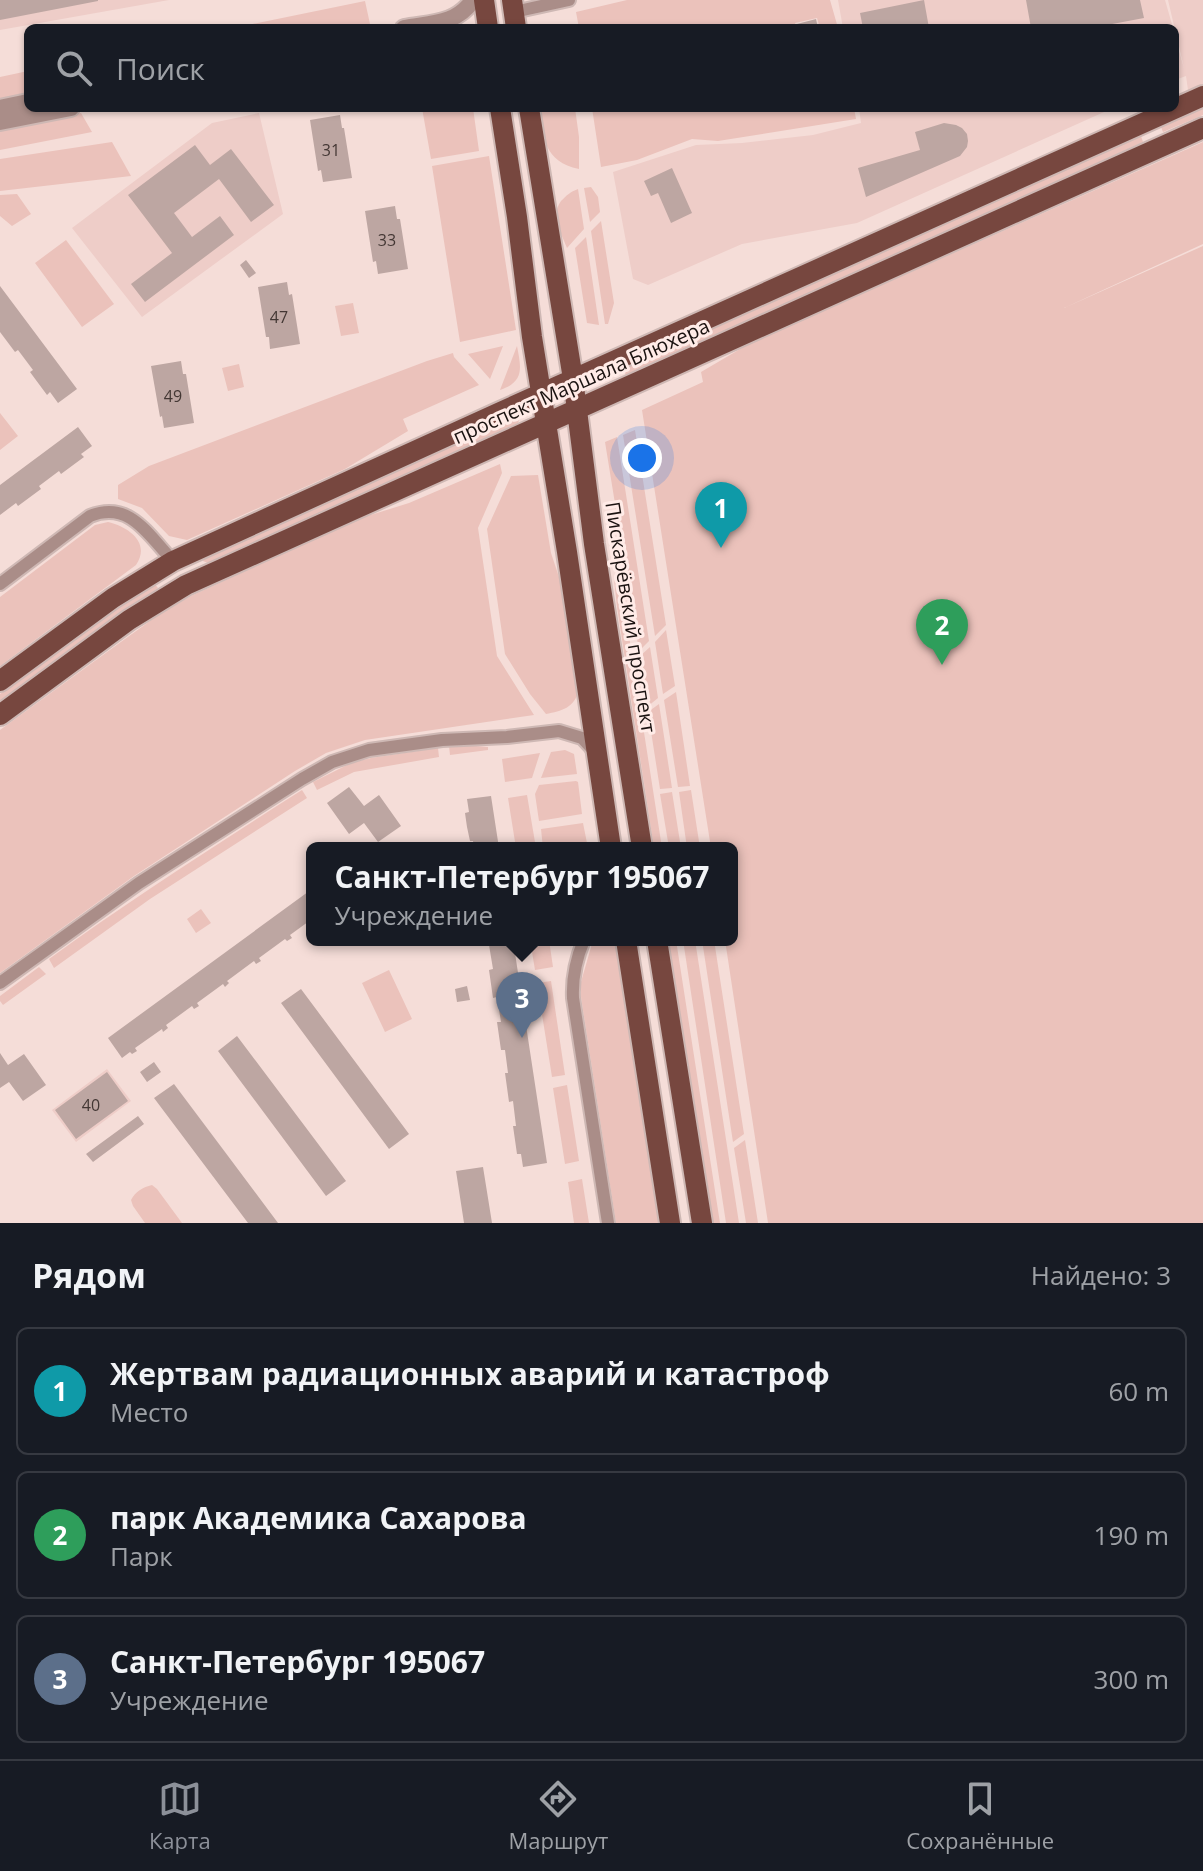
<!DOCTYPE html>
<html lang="ru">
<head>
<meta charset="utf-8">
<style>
  body { margin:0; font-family:"Open Sans",sans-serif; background:#20242c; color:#f1f3f6 }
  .you { position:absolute; left:642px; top:458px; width:28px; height:28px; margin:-20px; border:6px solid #fff; border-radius:50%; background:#1a73e8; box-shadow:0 0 0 12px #1a73e833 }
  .badge { display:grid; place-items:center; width:52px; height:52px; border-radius:50%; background:#8c9099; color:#fff; font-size:26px; font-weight:700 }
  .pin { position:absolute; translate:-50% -66px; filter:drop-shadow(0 2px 4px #0008) }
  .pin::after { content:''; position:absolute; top:42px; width:28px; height:24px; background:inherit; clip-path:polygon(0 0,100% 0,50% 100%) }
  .popup { position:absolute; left:306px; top:842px; width:432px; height:104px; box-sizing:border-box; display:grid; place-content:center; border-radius:12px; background:#171b24; filter:drop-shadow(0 2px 6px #0005); font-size:26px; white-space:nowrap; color:#9ea1a6 }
  .popup b { font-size:30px; color:#f1f3f6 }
  .popup::after { content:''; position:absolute; left:50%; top:100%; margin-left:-16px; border:16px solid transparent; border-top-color:#171b24 }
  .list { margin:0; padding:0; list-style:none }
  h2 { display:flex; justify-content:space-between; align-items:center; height:104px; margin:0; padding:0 32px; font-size:34px }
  h2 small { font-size:26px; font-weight:400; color:#9ea1a6 }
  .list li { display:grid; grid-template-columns:52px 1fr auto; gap:24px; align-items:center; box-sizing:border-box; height:128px; margin:0 16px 16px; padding:0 16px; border:2px solid #363941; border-radius:12px }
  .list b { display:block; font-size:30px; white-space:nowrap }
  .list p { margin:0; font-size:26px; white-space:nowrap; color:#9ea1a6 }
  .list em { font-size:26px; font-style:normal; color:#9ea1a6 }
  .icon { flex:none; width:44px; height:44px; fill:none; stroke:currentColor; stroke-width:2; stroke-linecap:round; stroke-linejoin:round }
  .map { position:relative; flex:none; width:1203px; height:1223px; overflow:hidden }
  .search { position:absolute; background:#171b24; box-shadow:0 2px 6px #0004; left:24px; right:24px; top:24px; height:88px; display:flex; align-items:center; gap:20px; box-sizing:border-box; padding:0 28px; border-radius:12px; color:#9ea1a6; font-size:30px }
  .sheet { height:536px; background:#171b24 }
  nav { display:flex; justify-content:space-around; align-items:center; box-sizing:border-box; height:112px; border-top:2px solid #363941; background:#171b24; font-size:22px; color:#9ea1a6 }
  nav a { display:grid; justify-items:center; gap:4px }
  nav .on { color:#8c9099 }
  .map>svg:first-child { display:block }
  .built { fill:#eecdc8 }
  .green { fill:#ebc2bb }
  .building { fill:#bda6a2 }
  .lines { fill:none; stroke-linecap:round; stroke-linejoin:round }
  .minor-casing { stroke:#ceb8b4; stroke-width:16 }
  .tertiary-casing { stroke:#ceb8b4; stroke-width:20 }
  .primary-casing { stroke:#ceb8b4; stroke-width:24 }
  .minor { stroke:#aa8d88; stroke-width:12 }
  .tertiary { stroke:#aa8d88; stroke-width:16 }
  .primary { stroke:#77473f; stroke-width:20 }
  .labels { text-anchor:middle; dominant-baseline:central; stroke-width:6; stroke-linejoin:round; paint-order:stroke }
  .number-label { font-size:16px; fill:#433734 }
  .street-label { font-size:20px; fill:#1a1210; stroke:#ffebe7 }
</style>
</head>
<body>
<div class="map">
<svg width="1203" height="1223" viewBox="0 0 1203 1223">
  <rect width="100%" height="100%" fill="#f5ddd8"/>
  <path class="built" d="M0,0H169L0,30Z
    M838,0H1165L1173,28H843Z
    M1168,0H1203V84L1188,90L1186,76L1175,80V37L1184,68Z
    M859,108H1113L857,223L742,244L648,285L633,279L613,172L696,145L742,143L813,135L861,123Z
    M259,113L283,214L142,317L72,228L212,123Z
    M107,1069L131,1101L76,1142L52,1110Z"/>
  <path class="green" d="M627,0H830L838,28H820L817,18L795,23L796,28H579L576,12Z
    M365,1L370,24L350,28H233Z
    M28,71V95L0,100V77Z
    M422,108H473L479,151L431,159Z
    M539,108H575L579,137V169C544,162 543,137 539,108Z
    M592,108H854L856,119L718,141L692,139L637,160L601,167Z
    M1203,108V115L1163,132L1161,127Z
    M81,113L92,132L0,150V129Z
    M1141,136L1143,142L626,376L624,369Z
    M112,142L131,176L0,191V159Z
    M1203,142V244L1064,308L1203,246V1223H768L725,940H732V848H711L642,410L703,382L701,372L747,345Z
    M489,156L516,330L460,342L432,166Z
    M591,187L598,197L600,212L590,222L584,188Z
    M578,189L584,229L567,248C561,232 550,216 561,201C567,195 570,192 578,189Z
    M17,194L31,214L12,226L0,216V195Z
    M601,221L614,303L608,324H605L591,231Z
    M586,237L599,325L587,323L575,248Z
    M66,240L114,304L82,327L35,263Z
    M353,303L359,333L341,336L335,306Z
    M503,346L490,379L468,354Z
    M517,346C521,367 525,382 500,390Z
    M453,353L454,357L479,385L403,419L408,431L345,469L187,540L169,536L142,508L118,499V485L149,466L427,361Z
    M239,364L244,387L228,391L222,368Z
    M0,413L18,436L0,450Z
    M515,416L520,418L518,423L208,563L203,561L204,556Z
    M635,430L666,625L655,636L623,435Z
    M617,437L649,641L639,651L605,442Z
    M500,464L502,473L478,528L497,656L534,715L365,740L326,753L295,771L134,876L0,973V730L118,644L157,616L191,596L361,518L409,503Z
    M538,475L551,553L563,589L579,690C574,708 562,711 546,714L530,694L505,654L487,529L511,476Z
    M108,522C129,527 151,543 136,565L0,666V597L95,525Z
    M620,578L662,848H654L617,607L614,579Z
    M154,583L158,588L86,637L0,702V694L82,632Z
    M666,630L675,686L663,694L655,642Z
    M650,647L658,698L647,707L639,657Z
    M676,692L690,786L678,787L664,700Z
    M659,704L672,788L660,789L648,712Z
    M464,745L488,747V750L450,755L449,746Z
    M438,748L439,757L354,772L317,790L313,782L351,763L371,758Z
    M565,750L574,754L577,774L541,778L551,752Z
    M540,753L532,778L505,782L502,759Z
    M576,781L578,782L582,814L539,821L535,794L539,785Z
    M302,790L307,798L150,899L54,968L49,959C131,899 216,845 302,790Z
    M691,790L700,848H687L679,792Z
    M672,792L681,848H669L660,794Z
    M527,795L536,848H516L508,798Z
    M583,823L588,848H543L541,829Z
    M201,909L211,923L196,933L187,919Z
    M530,940H549L553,967L535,970Z
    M593,940H616L621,958L662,1223H616L581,997V982Z
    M668,940H676L720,1223H712Z
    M683,940H695L739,1223H726Z
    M702,940H714L744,1134L733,1142Z
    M39,967L46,974L3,1005L0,1001V996Z
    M389,970L412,1019L385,1032L362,983Z
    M551,981L565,1075L552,1077L537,983Z
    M567,1085L579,1161L565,1164L553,1088Z
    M745,1140L758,1223H746L734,1148Z
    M582,1179L589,1223H574L568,1182Z
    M152,1185L157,1189L182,1223H145L133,1206L131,1200C135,1192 143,1187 152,1185Z"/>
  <path class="building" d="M0,0H98V1L0,20Z
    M924,0L929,28H863L860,13Z
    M1026,0H1140L1144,18L1091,28H1031Z
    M816,19L818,28H797V24Z
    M340,115L342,128H344L352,178L323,182L321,170L318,171L310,120Z
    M944,123L956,125L962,128L967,134L968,141L967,147L960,156L866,197L858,168L920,150L915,132Z
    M195,145L210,165L231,149L274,205L251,222L219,179L174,213L192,237L220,216L234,235L145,302L131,284L172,253L128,195Z
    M672,168L692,213L671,223L658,193L651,196L644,181Z
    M395,206L397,219H400L408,269L378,274L376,261L373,262L365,211Z
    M246,260L256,273L249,278L240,265Z
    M287,282L289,295L292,294L300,344L270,349L269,337H266L258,287Z
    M0,286L77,389L58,403L50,392L47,395L30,372L33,370L18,350L15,352L0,332Z
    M181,361L183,374H186L194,423L164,428L162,416L160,417L151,366Z
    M78,427L92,446L81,454L84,457L61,474L59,471L39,486L41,489L18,506L16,503L0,515V485Z
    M349,787L364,806L379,795L401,826L378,842L364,823L349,834L327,803Z
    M491,796L499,848H474L473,841H470L467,827L465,813L469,812L467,799Z
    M312,889V919L290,935L292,938L287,941L285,939L259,958L261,961L256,964L254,961L227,981L229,983L225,987L223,984L197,1003L199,1006L194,1009L192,1006L166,1025L168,1028L163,1032L162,1029L135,1048L137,1051L132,1054L130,1052L122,1058L108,1038Z
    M485,940H513L547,1163L523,1167L521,1154H517L513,1126H516L513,1101L509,1102L505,1073H508L505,1050H501L497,1022H501L497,997L493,998L489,970L493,969L489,945H485Z
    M467,986L470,1000L457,1002L455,989Z
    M301,989L409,1134L389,1149L281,1003Z
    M237,1036L346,1181L326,1196L218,1051Z
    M0,1053L8,1065L24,1054L46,1085L23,1101L9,1082L0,1088Z
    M154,1062L161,1072L147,1082L140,1072Z
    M107,1072L128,1101L76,1139L55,1110Z
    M174,1084L228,1156L278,1223H248L154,1098Z
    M138,1116L144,1124L93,1162L86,1154Z
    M483,1167L492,1223H464L456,1171Z"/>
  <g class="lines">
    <g class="minor-casing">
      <path id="minor" d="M514,12L569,0
        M0,584L90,516C130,500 148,535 173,561
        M584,940C576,959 572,977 573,998L608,1223
        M0,983L139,883L302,779L332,762L369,750L442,740L507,737L559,731L582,738L595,752"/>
    </g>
    <g class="tertiary-casing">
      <path id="tertiary" d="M404,28C431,23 456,25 473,0
        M0,108L28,102
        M0,122L71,108"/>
    </g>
    <g class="primary-casing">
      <path id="primary" d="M484,0L488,28
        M512,0L516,28
        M500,108L517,217L532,337L567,552L611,848
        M529,108L573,379L594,544L642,848
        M0,681L113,598L173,561L498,413L1203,96
        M0,715L129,620L186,585L1203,128
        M626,940L670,1223
        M657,940L702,1223"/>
    </g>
    <use href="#minor" class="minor"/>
    <use href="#tertiary" class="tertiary"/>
    <use href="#primary" class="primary"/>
  </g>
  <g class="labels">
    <g class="number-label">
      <text x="331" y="150">31</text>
      <text x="387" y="240">33</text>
      <text x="279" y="317">47</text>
      <text x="173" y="396">49</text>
      <text x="91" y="1105">40</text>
    </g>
    <g class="street-label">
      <text transform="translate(581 381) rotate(-24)">проспект Маршала Блюхера</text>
      <text transform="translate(631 617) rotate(81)">Пискарёвский проспект</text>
    </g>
  </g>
</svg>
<div class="you"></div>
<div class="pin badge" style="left:721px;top:548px;background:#0f9aa8">1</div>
<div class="pin badge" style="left:942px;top:665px;background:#2e9e5b">2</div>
<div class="pin badge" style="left:522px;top:1038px;background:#5c6f8a">3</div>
<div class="popup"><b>Санкт-Петербург 195067</b>Учреждение</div>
<div class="search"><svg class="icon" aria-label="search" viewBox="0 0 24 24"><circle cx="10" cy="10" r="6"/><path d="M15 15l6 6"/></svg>Поиск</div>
</div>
<section class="sheet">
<h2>Рядом<small>Найдено: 3</small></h2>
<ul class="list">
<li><span class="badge" style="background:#0f9aa8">1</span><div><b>Жертвам радиационных аварий и катастроф</b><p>Место</p></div><em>60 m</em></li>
<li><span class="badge" style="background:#2e9e5b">2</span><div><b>парк Академика Сахарова</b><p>Парк</p></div><em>190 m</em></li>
<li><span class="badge" style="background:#5c6f8a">3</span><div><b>Санкт-Петербург 195067</b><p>Учреждение</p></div><em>300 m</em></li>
</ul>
</section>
<nav>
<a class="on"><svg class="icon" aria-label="map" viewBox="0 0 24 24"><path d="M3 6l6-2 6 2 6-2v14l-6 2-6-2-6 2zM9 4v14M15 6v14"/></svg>Карта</a>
<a><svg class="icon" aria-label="directions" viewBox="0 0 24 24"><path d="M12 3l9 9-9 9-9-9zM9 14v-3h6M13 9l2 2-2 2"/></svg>Маршрут</a>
<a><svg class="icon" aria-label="saved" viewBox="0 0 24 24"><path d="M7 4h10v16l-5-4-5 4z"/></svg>Сохранённые</a>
</nav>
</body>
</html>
